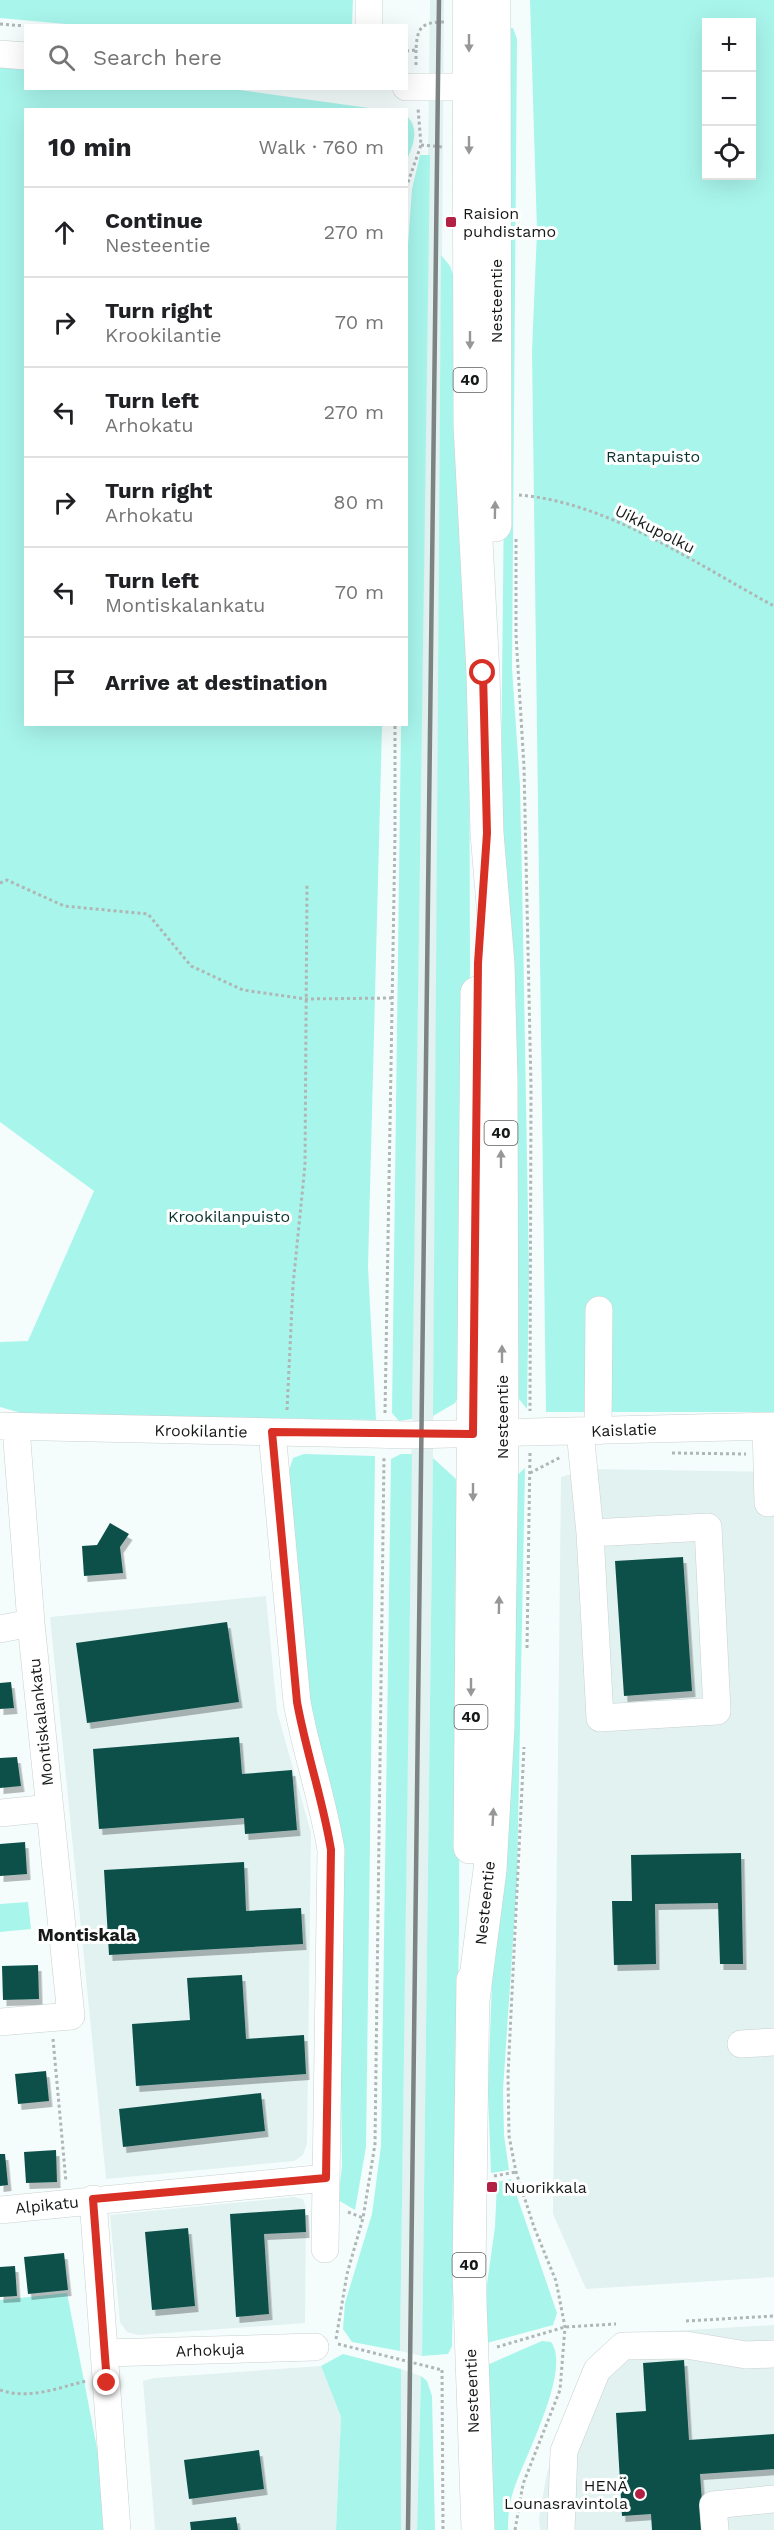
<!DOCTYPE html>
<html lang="en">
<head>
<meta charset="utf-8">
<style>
  body { margin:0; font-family:"Work Sans",sans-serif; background:#f6f6f6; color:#202124 }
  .controls { position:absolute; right:18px; top:18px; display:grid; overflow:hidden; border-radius:0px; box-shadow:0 6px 24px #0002 }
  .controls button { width:54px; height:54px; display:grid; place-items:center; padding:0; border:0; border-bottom:2px solid #e0e0e0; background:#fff; color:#202124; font:30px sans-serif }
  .stop { position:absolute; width:18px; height:18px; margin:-14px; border:4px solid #d93025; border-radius:50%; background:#fff }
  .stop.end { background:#d93025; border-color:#fff; box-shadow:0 2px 6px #0008 }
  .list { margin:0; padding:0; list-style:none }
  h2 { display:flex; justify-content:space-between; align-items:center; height:78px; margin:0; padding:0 24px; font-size:26px }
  h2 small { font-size:20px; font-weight:400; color:#757577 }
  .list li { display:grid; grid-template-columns:39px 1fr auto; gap:18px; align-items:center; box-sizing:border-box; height:90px; padding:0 24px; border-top:2px solid #e0e0e0 }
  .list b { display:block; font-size:22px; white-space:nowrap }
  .list p { margin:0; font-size:20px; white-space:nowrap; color:#757577 }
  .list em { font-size:20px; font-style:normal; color:#757577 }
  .icon { flex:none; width:33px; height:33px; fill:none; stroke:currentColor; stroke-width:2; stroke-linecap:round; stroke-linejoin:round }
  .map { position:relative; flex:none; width:774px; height:2530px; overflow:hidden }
  .search { position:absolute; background:#fff; box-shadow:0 6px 24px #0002; left:24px; top:24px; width:384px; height:66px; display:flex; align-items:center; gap:15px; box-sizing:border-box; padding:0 21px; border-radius:0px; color:#757577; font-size:22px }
  .panel { position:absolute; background:#fff; box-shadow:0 6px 24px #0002; left:24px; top:108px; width:384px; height:618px; border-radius:0px }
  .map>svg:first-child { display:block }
  .built { fill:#e1f2f0 }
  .green { fill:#a8f5ec; fill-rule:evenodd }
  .building { fill:#0d504a; filter:url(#shadow) }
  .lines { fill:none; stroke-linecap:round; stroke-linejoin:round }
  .minor-casing { stroke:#c9d1d0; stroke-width:28 }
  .major-casing { stroke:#c9d1d0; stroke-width:34 }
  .path { stroke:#afb6b5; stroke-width:3; stroke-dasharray:3 3; stroke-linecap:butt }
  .minor { stroke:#fff; stroke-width:27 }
  .major { stroke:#fff; stroke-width:33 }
  .rail { stroke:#7d8382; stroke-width:4.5 }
  .oneway { fill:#969897 }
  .route { stroke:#d93025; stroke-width:8 }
  .poi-dot { fill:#b22044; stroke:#fff; stroke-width:2 }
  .labels { text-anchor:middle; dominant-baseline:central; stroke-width:6; stroke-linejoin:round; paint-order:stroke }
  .shield { fill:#fff; stroke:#5c5e5d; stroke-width:1.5 }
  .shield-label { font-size:15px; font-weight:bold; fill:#161918 }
  .poi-label { font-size:16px; fill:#161918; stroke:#fff; text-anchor:start }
  .street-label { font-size:16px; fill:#161918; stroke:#fff }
  .park-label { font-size:16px; fill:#0a322e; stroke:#fff }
  .neighbourhood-label { font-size:18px; font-weight:bold; fill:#161918; stroke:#fff }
</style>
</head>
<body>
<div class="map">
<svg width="774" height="2530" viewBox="0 0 774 2530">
  <defs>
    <filter id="shadow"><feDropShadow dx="3.5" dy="6" stdDeviation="0" flood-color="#0004"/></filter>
  </defs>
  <rect width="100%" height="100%" fill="#f4fdfc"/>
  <path class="built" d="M430,0H444L433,1458L422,2356L400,2351Z
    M591,1469L774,1472V2277L586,2289L553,2214L561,1477Z
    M266,1596L277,1711L311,1833L307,2144L303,2155L294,2161L106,2179L50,1617Z
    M294,2197L303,2199L306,2208L305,2323L138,2335L127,2332L120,2322L110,2215Z
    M774,2325V2530H540L539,2518L547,2473L588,2359L600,2348L636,2333Z
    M321,2366L341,2417L336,2530H155L143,2381L154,2378Z
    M401,2369L421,2376L417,2530H401Z"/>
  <path class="green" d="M0,0H353L352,25L88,26L0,18Z
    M530,0H774V1412H546L532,351L537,231ZM706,22H752V176H706Z
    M504,28H513L517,39L512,668L520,786L522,877L529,1270L527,1409L511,1389L500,875L504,496Z
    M12,67L25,68L26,88H226L376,109L26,110V724L382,725L368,1267L376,1420L25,1414L0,1407V1342L28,1341L94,1191L0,1122V68Z
    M407,116C420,129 413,145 407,160Z
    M420,155H430L412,1419L399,1421L392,1413L401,725L406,724V272L412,189Z
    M441,255L450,266L457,286L469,634L470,968L461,1391L455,1403L433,1416Z
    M304,1454L375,1456L366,2147L355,2210L338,2200L342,2166L338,1842L307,1713L287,1477L293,1458Z
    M401,1454H412L400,2351L352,2342L343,2329L345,2303L372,2214L381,2146L391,1459Z
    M433,1458L456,1479L460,1494L459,1930L452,2346L448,2354L422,2356Z
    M525,1468L517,1881L503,2090L504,2135L509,2170L491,2173L488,2091L510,1489L513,1479Z
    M28,1902L31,1929L0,1932V1904Z
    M511,2179L557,2313L553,2325L487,2343V2284L495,2227L497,2182Z
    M67,2293L102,2474L104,2530H0V2300Z
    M542,2341L551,2342C572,2369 524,2458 514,2489C509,2503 508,2516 508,2530H492L487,2365Z
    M343,2354L401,2369V2530H336L341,2417L321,2366Z
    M421,2376L427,2381L432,2396L435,2530H417Z"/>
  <path class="building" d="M110,1523L129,1534L120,1547L123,1573L84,1576L82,1546L97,1545Z
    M683,1557L692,1691L624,1696L615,1561Z
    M227,1622L239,1702L87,1723L76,1643Z
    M11,1682L14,1708L0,1709V1683Z
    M239,1737L242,1774L292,1770L297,1830L245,1834L244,1818L99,1829L93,1749Z
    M17,1757L21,1786L0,1788V1758Z
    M25,1842L27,1874L0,1876V1844Z
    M741,1853L743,1964H720L718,1903L655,1904L656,1964L614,1965L612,1901H632L631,1855Z
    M244,1862L246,1911L301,1908L303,1944L109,1955L104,1870Z
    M38,1965L39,1999L3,2000L2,1966Z
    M242,1975L246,2039L304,2035L306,2074L136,2086L132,2024L190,2020L187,1978Z
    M46,2071L49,2101L18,2104L15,2074Z
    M261,2093L265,2131L123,2147L119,2109Z
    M56,2150L57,2182L26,2183L24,2152Z
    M0,2154H5L8,2185L0,2186Z
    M305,2209L306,2232L264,2234L269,2314L236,2317L230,2214Z
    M188,2228L195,2306L152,2310L145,2232Z
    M64,2253L68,2290L28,2294L24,2257Z
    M15,2266L17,2296L0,2297V2267Z
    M684,2360L689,2440L774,2434V2469L700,2474L704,2530H652L651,2514L622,2516L616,2413L646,2411L643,2363Z
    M259,2450L264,2489L189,2499L184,2460Z
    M236,2517L238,2530H191L190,2522Z"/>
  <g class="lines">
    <g class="minor-casing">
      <path id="minor" d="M369,0V26
        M0,54L26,56
        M406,87H489
        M0,1426L412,1435L774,1426
        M766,1426L768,1503
        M580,1431L590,1533L600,1718L717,1711L708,1527L590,1533
        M598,1431L599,1310
        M272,1432L297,1702C306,1752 323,1800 331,1850L325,2249
        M0,1629L31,1623
        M0,1813L50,1808
        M0,2022L71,2016L31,1623L16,1428
        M741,2044L774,2042
        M93,2199L117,2530
        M0,2210L326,2178
        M105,2353L315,2347
        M561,2530L564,2451L597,2370L623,2346L686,2345L746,2355L774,2354
        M715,2530L713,2505L774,2499"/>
    </g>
    <g class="major-casing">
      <path id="major" d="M469,0L470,426L483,673L487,833L498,964L501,1079L502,1434L498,1727L490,1870L473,2000
        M494,0L495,525
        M470,1847L477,993
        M473,1980L469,2272L478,2530"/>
    </g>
    <path class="path" d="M0,24L26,26
      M416,50V66
      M406,51L416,50C417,28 421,22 444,22
      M421,145L443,147
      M406,188L421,145L418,108
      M519,495C608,502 696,564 774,606
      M516,539V635L524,767L531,1087L530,1411
      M0,883L7,880L64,906L148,914L191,966L243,990L306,999L392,998
      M287,1410L293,1285L305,1165L307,884
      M385,1413L395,835V724
      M672,1453L746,1454
      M530,1473L561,1457
      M527,1648L530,1453
      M53,2039L66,2182
      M494,2176L516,2172
      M348,2212L363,2218
      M686,2321L774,2316
      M336,2339L347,2274L363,2218L375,2144L384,1456
      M338,2344L442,2370
      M497,2347L565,2327L616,2324
      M442,2370L443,2530
      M0,2390C29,2400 57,2388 86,2381
      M515,2530L523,2484L560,2390L565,2327L556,2281L534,2227L516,2172L509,2136L508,2075L524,1747"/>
    <use href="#minor" class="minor"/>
    <use href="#major" class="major"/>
    <path class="rail" d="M408,2530L439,0"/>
  </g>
  <defs><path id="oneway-solid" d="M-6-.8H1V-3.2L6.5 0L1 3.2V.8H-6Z" transform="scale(1.5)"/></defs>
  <g class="oneway">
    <use href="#oneway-solid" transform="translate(469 43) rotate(90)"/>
    <use href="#oneway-solid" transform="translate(469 145) rotate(90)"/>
    <use href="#oneway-solid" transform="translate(470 340) rotate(90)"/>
    <use href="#oneway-solid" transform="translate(495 510) rotate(-89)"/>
    <use href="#oneway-solid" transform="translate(501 1159) rotate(-90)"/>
    <use href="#oneway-solid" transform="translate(502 1354) rotate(-90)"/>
    <use href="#oneway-solid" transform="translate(473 1492) rotate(90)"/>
    <use href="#oneway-solid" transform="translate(499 1605) rotate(-89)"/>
    <use href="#oneway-solid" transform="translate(471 1687) rotate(90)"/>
    <use href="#oneway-solid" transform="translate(493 1817) rotate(-87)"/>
  </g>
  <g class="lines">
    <path class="route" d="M107,2383L93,2199L326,2178L331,1850C323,1800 306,1752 297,1702L272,1432L473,1434L478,963L487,833L483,673"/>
  </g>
  <g class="poi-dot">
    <rect x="445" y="216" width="12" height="12" rx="3"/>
    <rect x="486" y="2181" width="12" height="12" rx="3"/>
    <circle cx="640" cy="2494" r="6"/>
  </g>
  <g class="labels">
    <g class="shield">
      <rect x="453.5" y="368" width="33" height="24" rx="4.5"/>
      <rect x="484.5" y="1121" width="33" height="24" rx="4.5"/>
      <rect x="454.5" y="1705" width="33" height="24" rx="4.5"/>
      <rect x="452.5" y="2253" width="33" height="24" rx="4.5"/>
    </g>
    <g class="shield-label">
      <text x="470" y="380">40</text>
      <text x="501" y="1133">40</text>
      <text x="471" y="1717">40</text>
      <text x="469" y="2265">40</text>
    </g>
    <g class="poi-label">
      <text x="463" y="213">Raision<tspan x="463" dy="18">puhdistamo</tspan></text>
      <text x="504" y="2187">Nuorikkala</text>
      <text x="628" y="2485" text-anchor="end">HENÄ<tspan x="628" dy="18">Lounasravintola</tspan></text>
    </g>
    <g class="street-label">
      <text transform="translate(496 301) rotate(-90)">Nesteentie</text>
      <text transform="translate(655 529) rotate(27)">Uikkupolku</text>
      <text transform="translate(502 1417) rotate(-90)">Nesteentie</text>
      <text transform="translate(624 1430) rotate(-2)">Kaislatie</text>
      <text transform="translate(201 1431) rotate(1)">Krookilantie</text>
      <text transform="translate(41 1722) rotate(-96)">Montiskalankatu</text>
      <text transform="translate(485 1903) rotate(-84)">Nesteentie</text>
      <text transform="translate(47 2205) rotate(-6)">Alpikatu</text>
      <text transform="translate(210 2350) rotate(-2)">Arhokuja</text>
      <text transform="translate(472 2391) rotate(-92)">Nesteentie</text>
    </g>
    <g class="park-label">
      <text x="653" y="456">Rantapuisto</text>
      <text x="229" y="1216">Krookilanpuisto</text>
    </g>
    <g class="neighbourhood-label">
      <text x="87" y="1934">Montiskala</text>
    </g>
  </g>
</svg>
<div class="controls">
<button>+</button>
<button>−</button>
<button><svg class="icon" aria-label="locate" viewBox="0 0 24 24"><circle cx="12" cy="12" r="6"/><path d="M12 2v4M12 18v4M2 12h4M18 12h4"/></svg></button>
</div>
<div class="stop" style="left:483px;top:673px"></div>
<div class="stop end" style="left:107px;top:2383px"></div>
<div class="search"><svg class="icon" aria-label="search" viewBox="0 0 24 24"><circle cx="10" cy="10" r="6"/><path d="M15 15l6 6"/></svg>Search here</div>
<section class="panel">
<h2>10 min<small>Walk · 760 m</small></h2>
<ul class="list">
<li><svg class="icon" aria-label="ahead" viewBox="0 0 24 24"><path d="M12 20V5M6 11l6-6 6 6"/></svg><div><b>Continue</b><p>Nesteentie</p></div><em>270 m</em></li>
<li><svg class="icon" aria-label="right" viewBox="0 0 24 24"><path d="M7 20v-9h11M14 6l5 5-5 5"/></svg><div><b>Turn right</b><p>Krookilantie</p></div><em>70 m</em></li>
<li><svg class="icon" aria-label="left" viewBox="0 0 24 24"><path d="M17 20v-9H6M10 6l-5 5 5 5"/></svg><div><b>Turn left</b><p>Arhokatu</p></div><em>270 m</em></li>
<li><svg class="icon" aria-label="right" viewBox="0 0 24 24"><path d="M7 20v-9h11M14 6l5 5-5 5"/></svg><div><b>Turn right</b><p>Arhokatu</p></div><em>80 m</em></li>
<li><svg class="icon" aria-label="left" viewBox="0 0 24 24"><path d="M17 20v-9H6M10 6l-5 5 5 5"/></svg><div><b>Turn left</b><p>Montiskalankatu</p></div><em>70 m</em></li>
<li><svg class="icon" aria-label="arrive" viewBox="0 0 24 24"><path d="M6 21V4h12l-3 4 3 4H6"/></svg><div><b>Arrive at destination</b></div></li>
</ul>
</section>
</div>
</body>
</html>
